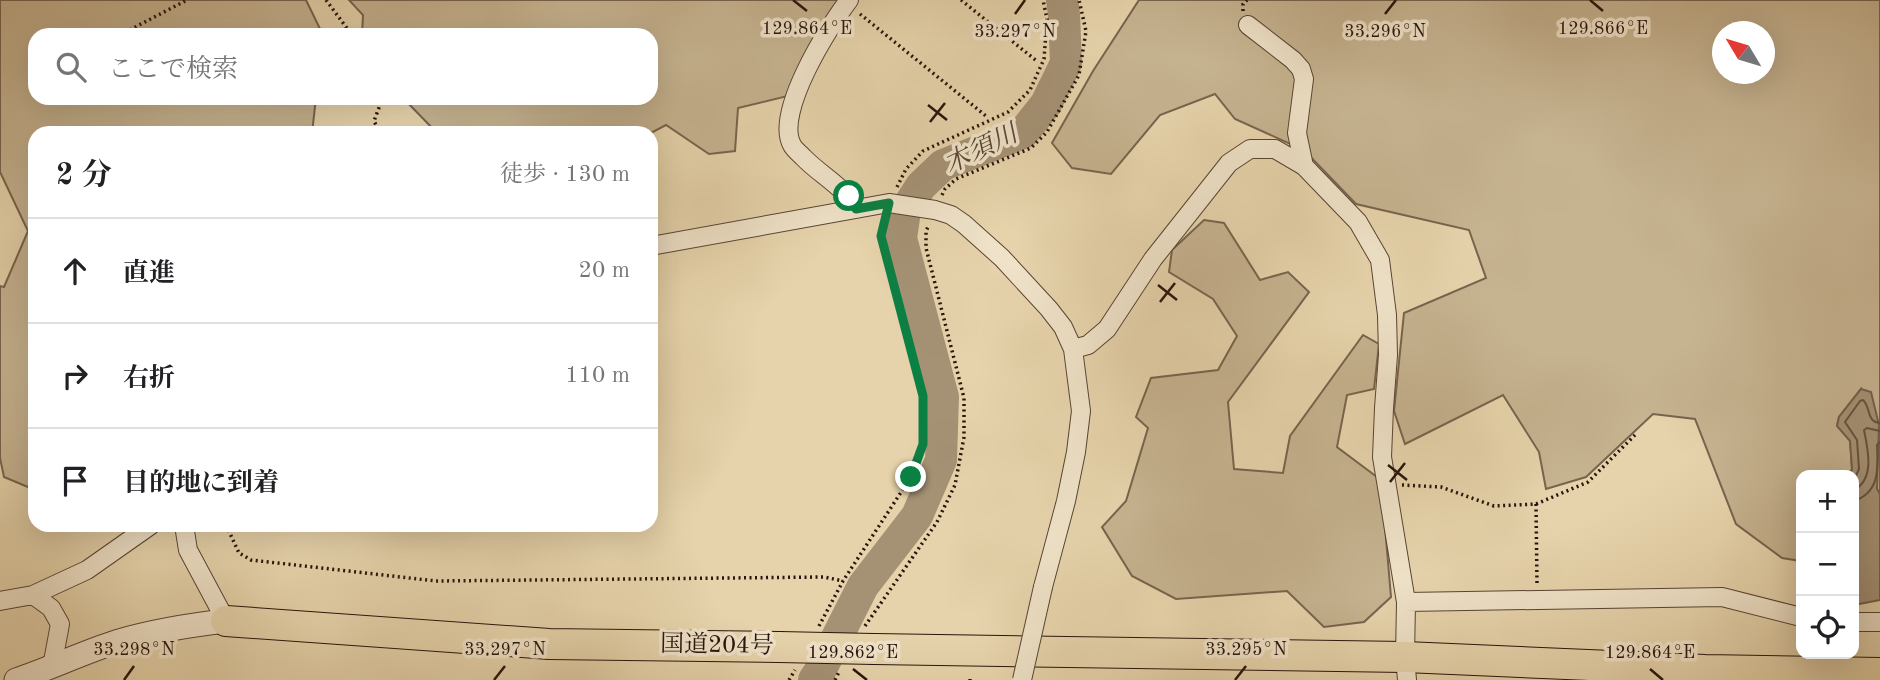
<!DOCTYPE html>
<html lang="ja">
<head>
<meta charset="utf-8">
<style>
  body { margin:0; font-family:"Old Standard TT","Noto Serif JP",serif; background:#f2f2f2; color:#202124 }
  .controls { position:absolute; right:21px; bottom:21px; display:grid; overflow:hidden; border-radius:14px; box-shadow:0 7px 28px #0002 }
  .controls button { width:63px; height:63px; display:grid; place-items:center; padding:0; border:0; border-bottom:2px solid #e0e0e0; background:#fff; color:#202124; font:35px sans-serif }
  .compass { position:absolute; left:1712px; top:21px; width:63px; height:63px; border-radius:50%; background:#fff; box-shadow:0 7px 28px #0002; rotate:308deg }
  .stop { position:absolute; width:21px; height:21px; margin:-16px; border:5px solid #0b8043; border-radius:50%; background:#fff }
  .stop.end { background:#0b8043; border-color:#fff; box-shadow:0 2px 7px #0008 }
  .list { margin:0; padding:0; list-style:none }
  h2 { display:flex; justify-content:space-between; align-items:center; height:91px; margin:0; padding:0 28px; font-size:30px }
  h2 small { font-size:23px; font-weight:400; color:#757577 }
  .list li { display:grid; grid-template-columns:46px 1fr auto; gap:21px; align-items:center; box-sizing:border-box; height:105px; padding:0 28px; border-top:2px solid #e0e0e0 }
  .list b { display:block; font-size:26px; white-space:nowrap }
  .list em { font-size:23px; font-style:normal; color:#757577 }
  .icon { flex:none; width:38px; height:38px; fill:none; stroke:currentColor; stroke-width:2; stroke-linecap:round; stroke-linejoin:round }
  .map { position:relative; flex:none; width:1880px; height:680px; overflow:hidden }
  .search { position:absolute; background:#fff; box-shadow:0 7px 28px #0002; left:28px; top:28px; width:630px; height:77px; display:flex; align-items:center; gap:18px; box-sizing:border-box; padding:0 24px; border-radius:21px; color:#757577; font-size:26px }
  .panel { position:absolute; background:#fff; box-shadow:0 7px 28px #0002; left:28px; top:126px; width:630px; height:406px; border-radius:21px }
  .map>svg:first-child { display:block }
  .green { fill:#c6b390; stroke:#77644e; stroke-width:2; fill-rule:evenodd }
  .water { fill:#a59275; stroke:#73604b; stroke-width:2 }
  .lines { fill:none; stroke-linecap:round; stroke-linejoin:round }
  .shore { stroke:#665340; stroke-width:2 }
  .river { stroke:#a59275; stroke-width:32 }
  .minor-casing { stroke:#584434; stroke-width:20 }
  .tertiary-casing { stroke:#584434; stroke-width:25 }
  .trunk-casing { stroke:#28140c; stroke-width:32 }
  .path { stroke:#28140c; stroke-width:3.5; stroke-dasharray:2 3.5; stroke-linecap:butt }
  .minor { stroke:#efe2c8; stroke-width:18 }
  .tertiary { stroke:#efe2c8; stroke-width:23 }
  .trunk { stroke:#e6d3ab; stroke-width:30 }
  .minor-bridge-casing { stroke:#584434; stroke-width:20; stroke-linecap:butt }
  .trunk-bridge-casing { stroke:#28140c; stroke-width:32; stroke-linecap:butt }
  .minor-bridge { stroke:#efe2c8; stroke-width:18 }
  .trunk-bridge { stroke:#e6d3ab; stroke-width:30 }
  .route { stroke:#0b8043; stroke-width:9 }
  .ticks { fill:none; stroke:#28140c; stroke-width:2.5 }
  .labels { text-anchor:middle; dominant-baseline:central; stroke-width:7; stroke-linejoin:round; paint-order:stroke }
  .street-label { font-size:24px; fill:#28140c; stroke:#efe2c8 }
  .water-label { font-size:26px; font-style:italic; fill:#5a4636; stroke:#efe2c8 }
  .ticks-label { font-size:18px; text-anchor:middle; fill:#28140c; stroke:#efe2c8; stroke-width:7; stroke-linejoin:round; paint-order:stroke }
</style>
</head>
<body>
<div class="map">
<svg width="1880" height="680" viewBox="0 0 1880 680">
  <rect width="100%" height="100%" fill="#e6d3ab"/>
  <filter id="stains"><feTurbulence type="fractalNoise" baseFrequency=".00286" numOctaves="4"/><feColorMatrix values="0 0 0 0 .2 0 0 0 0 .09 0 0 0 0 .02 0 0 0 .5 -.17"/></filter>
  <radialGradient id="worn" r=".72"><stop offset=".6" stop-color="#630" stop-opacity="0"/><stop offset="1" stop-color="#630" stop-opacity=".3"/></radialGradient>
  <path class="green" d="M0,0H306L323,35H35V98H316L312,133H35V490L4,477L0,458V286L4,287L28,231L0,172Z
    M349,0H839L788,96L738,108L735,151L709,154L666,125L651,133H437L403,98H651V35H362L363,15Z
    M1139,0H1880V494L1877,489L1861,389L1839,417L1837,426L1850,440L1852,469L1849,475H1801V561L1782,558L1736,524L1695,419L1653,414L1586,477L1546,489L1539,452L1503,395L1405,444L1394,411L1404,313L1486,278L1469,230L1356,204L1304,150L1235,119L1215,94L1160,115L1111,174L1072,168L1052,143L1093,71ZM1722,32H1764V74H1722Z
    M1204,220L1224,223L1260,280L1288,272L1309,292L1228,402L1234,469L1283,473L1290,436L1363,335L1379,344L1374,389L1347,395L1337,447L1381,480L1391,597L1364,622L1324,627L1287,591L1176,599L1132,576L1102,527L1126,501L1148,428L1136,417L1151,378L1218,370L1237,336L1213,299L1169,272L1172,250Z"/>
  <path class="water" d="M1861,389L1871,392L1879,425L1877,489L1880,494V600L1854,605V475H1849L1852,469L1850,441L1837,426L1839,417Z"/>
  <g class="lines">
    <path class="shore" d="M1854,480L1859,469L1857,440L1845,422L1860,401L1863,400C1871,407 1866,422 1880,423
      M1854,490C1875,479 1868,450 1864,430L1867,428L1880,431
      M1854,501C1880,492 1878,469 1877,445L1880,442"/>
    <path class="river" d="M814,680L820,671L863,586L917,516L941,460L943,397L901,238L905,211L921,186L943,165L1023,133L1046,104L1066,63L1064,14L1062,0"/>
    <g class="minor-casing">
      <path id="minor" d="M849,0C829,26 774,113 792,145C794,149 799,153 803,157C820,175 844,186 856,209
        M1248,25L1293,60L1301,69L1304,79L1297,133L1304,166
        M651,246L889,203L935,210L951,215L964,224L1002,258L1049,309L1063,327L1073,349L1081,411L1076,452L1066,501L1043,587
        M1073,349L1088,345L1107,329L1153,259L1229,163L1250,149H1275L1304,166L1358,222L1380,260L1387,315L1388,355L1384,408L1382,457L1406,602L1405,657L1407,680
        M184,525L188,550L226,621
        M33,595L51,608L60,624L52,667
        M0,601L33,595L87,570L151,525
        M1406,602L1722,597L1801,617
        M1854,622H1880"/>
    </g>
    <g class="tertiary-casing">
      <path id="tertiary" d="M16,680C51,668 84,652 119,641C154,631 190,625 226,621"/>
    </g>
    <g class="trunk-casing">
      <path id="trunk" d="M226,621L549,644L779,647
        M874,649L1405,657L1705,670L1880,673"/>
    </g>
    <path class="path" d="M326,0L352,35
      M961,0L1038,62
      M1243,11V4L1247,0
      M860,14L986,116
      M120,35L187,0
      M375,98L380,105L374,121L380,133
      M897,187L906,169L923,151L1008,112L1030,90L1044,59L1047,19L1043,0
      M942,195L945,189L956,179L1031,148L1047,132L1079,75L1086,31L1079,0
      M1402,485L1441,487L1494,506L1536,504L1588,482L1635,435
      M1536,504L1537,584
      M226,525L239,553L251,560L436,581L824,577L843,581
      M819,626L843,581L911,477L923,444V396L881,236L885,220
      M865,626L937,522L955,485L964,437V398L926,248V231L929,225
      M789,680L795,670
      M835,680L839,672
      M970,680V679"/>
    <use href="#minor" class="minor"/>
    <use href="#tertiary" class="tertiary"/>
    <use href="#trunk" class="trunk"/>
    <g class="minor-bridge-casing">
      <path id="minor-bridge" d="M1022,680L1043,587"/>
    </g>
    <g class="trunk-bridge-casing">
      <path id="trunk-bridge" d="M779,647L874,649"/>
    </g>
    <use href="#minor-bridge" class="minor-bridge"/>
    <use href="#trunk-bridge" class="trunk-bridge"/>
  </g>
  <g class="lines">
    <path class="route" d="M849,196L856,209L889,203L881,236L923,396V444L911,477"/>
  </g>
  <path class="ticks" d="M793,0L807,11M1590,0L1603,11M1015,14L1025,0M1385,14L1396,0M928,105L947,120M930,122L945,103M1158,285L1177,300M1160,302L1175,283M1388,465L1407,480M1390,482L1405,463M853,669L867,680M1650,669L1663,680M124,680L134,666M494,680L505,666M1235,680L1246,666"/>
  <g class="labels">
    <g class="street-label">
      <text transform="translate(717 646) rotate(1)">国道204号</text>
    </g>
    <g class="water-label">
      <text transform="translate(981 150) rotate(-26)">木須川</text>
    </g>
  </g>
  <g class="ticks-label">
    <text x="807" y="34">129.864°E</text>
    <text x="1603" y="34">129.866°E</text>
    <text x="1015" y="37">33.297°N</text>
    <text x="1385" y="37">33.296°N</text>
    <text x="134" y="655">33.298°N</text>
    <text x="505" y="655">33.297°N</text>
    <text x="1246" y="655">33.295°N</text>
    <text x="853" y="658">129.862°E</text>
    <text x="1650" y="658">129.864°E</text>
  </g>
  <rect width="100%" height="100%" filter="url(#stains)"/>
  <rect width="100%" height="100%" fill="url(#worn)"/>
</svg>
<div class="controls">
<button>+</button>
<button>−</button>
<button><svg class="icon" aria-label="locate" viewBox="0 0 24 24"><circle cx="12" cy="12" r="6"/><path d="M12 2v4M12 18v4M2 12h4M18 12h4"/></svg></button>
</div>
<svg class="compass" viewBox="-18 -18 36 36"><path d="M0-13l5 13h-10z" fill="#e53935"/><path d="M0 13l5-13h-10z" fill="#757577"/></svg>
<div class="stop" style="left:849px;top:196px"></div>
<div class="stop end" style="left:911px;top:477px"></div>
<div class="search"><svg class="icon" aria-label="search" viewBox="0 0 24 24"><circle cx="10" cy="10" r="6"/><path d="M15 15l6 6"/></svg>ここで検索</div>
<section class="panel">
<h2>2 分<small>徒歩 · 130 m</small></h2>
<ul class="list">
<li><svg class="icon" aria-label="ahead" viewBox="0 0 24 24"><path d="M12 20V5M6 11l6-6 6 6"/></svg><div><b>直進</b></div><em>20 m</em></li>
<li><svg class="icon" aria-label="right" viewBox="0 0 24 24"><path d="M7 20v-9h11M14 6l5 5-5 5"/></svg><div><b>右折</b></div><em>110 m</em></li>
<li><svg class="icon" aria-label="arrive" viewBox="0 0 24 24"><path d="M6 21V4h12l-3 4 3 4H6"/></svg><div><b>目的地に到着</b></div></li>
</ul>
</section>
</div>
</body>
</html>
